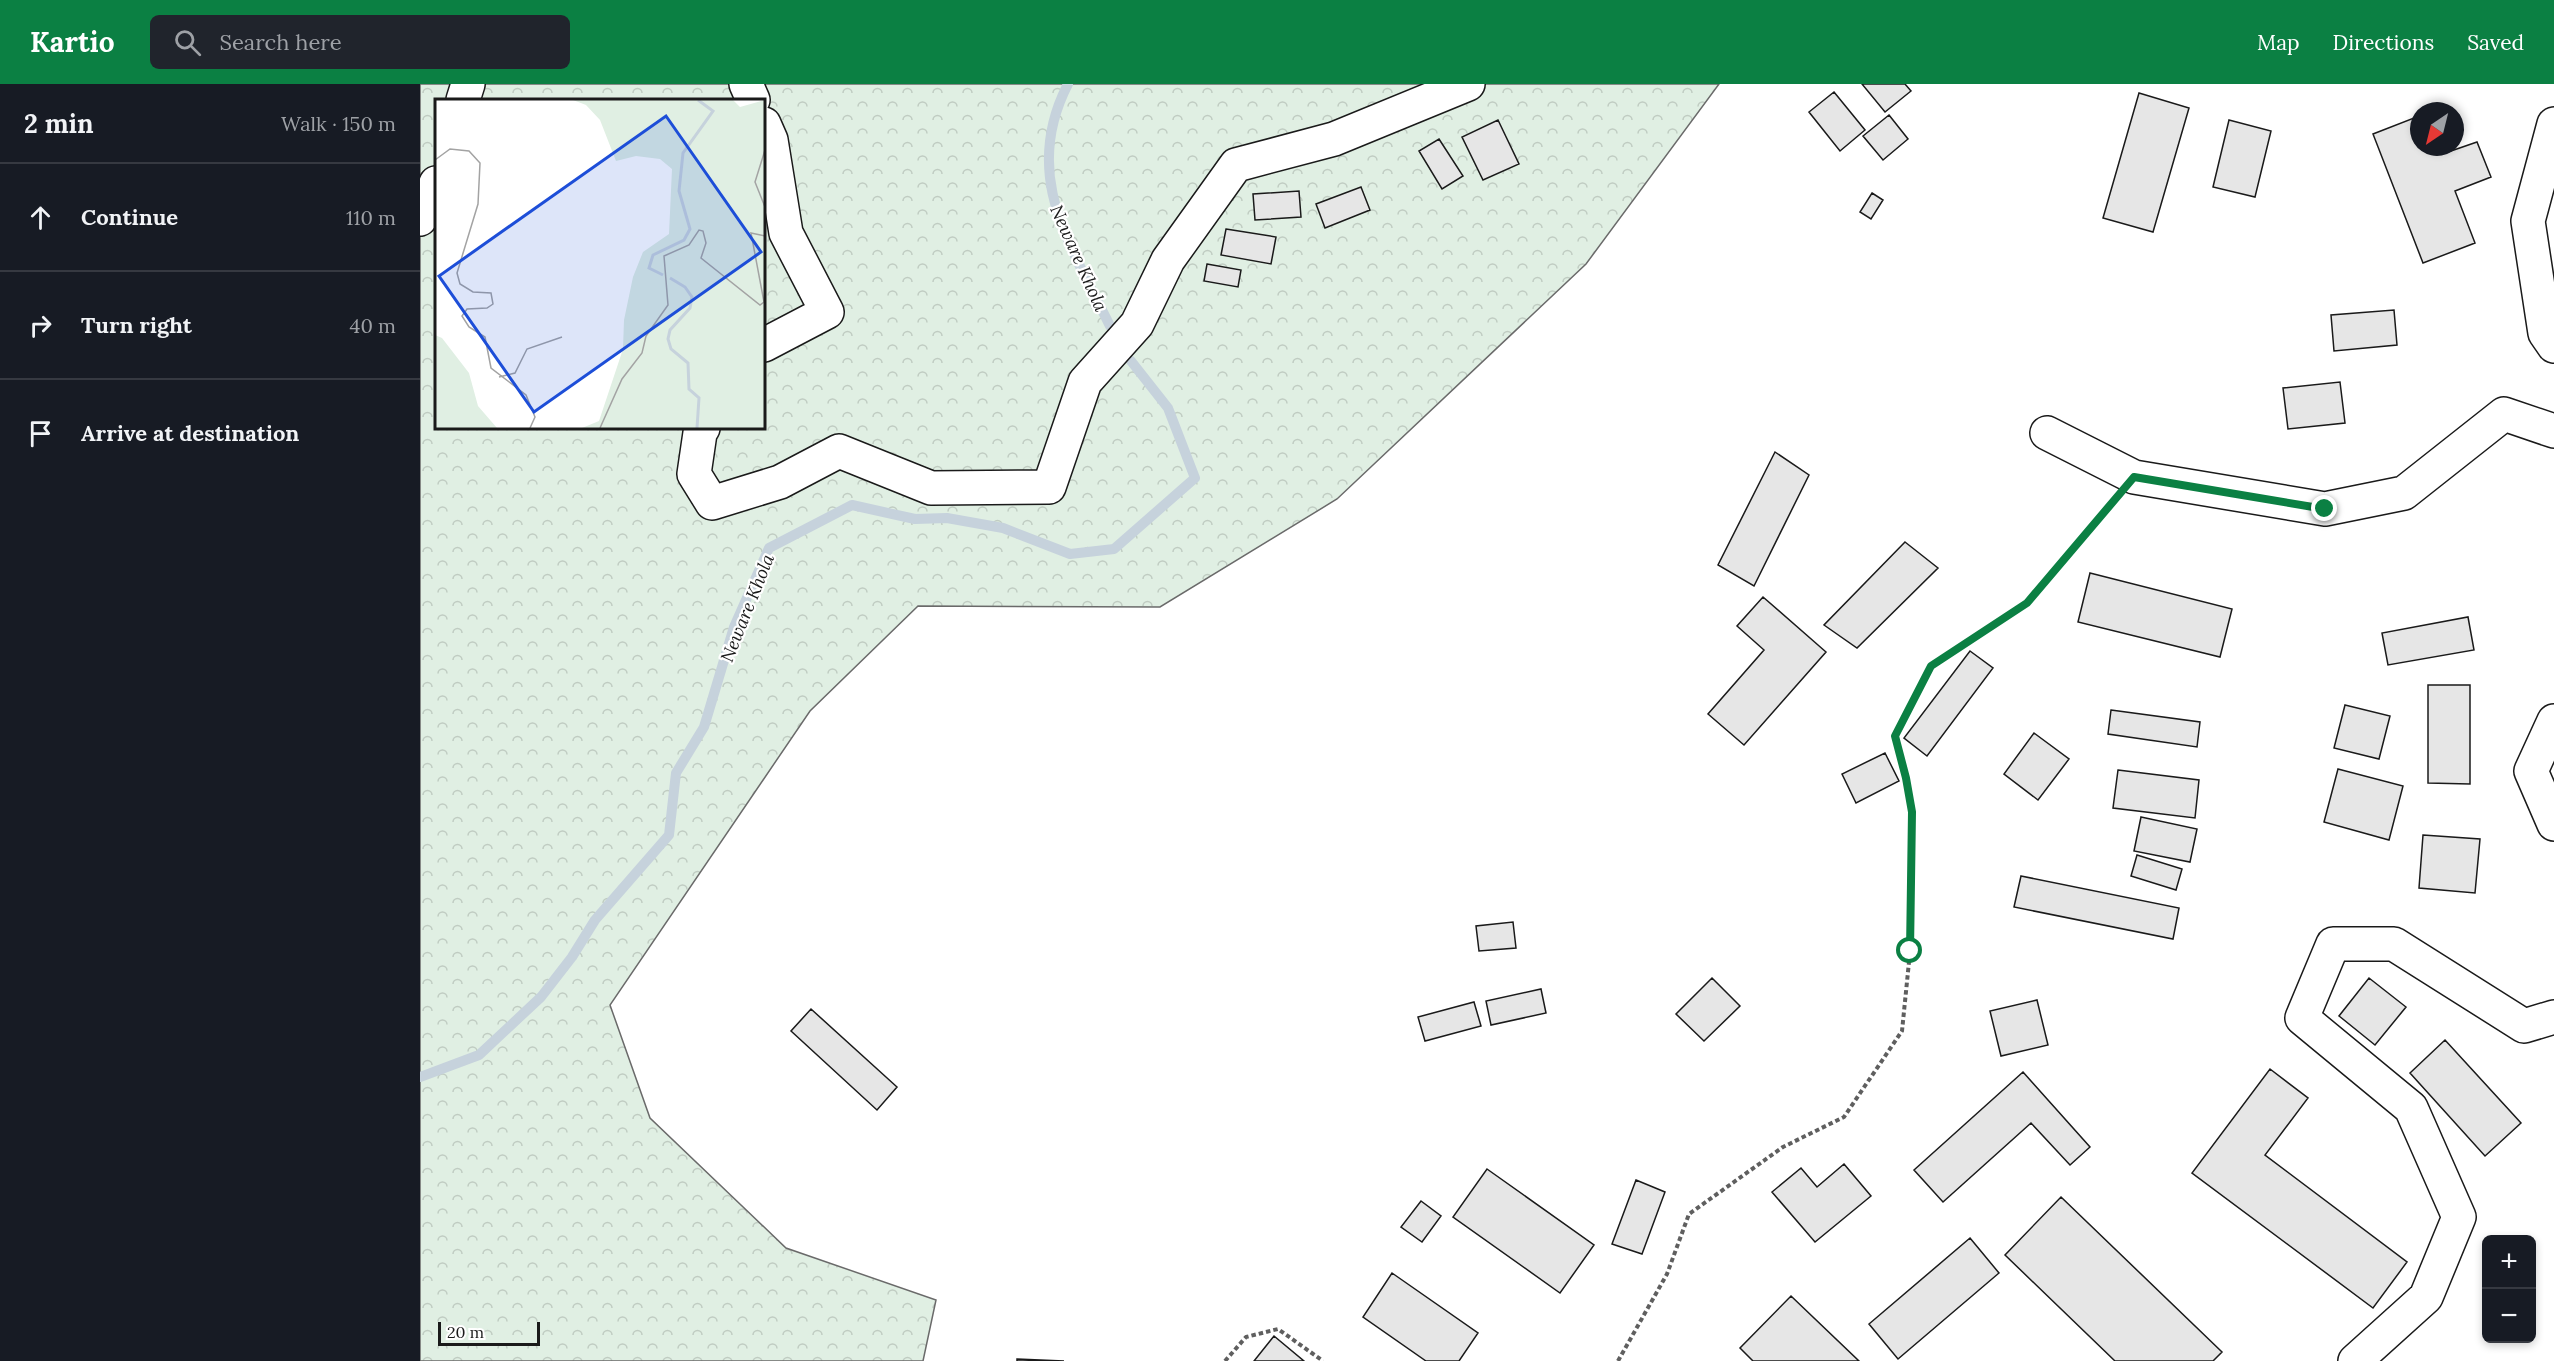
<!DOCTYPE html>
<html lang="en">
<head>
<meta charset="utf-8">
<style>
  body { margin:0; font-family:Lora,serif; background:#20242c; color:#f1f3f6 }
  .controls { position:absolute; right:18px; bottom:18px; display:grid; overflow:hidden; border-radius:9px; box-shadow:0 3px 9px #0003 }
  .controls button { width:54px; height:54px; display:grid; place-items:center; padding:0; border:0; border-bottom:2px solid #363941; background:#171b24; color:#f1f3f6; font:30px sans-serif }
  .compass { position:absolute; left:1990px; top:18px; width:54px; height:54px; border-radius:50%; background:#171b24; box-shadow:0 3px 9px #0003; rotate:215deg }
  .scale { position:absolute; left:18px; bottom:15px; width:102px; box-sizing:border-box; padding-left:6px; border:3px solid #1a1a1a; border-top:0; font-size:16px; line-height:21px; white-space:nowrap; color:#1a1a1a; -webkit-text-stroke:4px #fff; paint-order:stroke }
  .stop { position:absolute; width:18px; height:18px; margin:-14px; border:4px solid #0b8043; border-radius:50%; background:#fff }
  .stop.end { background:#0b8043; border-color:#fff; box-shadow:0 2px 6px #0008 }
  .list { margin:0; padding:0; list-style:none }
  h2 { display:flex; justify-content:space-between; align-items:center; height:78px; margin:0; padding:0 24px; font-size:26px }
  h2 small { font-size:20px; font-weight:400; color:#9ea1a6 }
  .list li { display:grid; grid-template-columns:39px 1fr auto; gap:18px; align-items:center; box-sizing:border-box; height:108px; padding:0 24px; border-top:2px solid #363941 }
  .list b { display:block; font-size:22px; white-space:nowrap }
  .list em { font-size:20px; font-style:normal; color:#9ea1a6 }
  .icon { flex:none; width:33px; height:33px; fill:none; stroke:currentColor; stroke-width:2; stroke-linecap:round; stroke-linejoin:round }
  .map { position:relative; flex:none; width:2134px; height:1277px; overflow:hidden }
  header { display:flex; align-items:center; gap:36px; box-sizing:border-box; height:84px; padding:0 30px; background:#0b8043; color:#fff }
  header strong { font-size:28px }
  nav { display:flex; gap:33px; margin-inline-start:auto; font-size:21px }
  .search { width:420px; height:54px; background:#20242c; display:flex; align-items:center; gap:15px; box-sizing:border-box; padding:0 21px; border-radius:9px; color:#9ea1a6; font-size:22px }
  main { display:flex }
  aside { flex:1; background:#171b24 }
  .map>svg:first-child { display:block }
  .forest { fill:url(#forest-crowns); stroke:#6a6a6a; stroke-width:1.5; fill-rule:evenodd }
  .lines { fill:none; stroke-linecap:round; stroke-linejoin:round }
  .stream { stroke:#c6d2dc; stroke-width:10 }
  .building { fill:#e6e6e6; stroke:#1a1a1a; stroke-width:1.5 }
  .minor-casing { stroke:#1a1a1a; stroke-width:36 }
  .path { stroke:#5f5f5f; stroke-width:4; stroke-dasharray:4.5 3; stroke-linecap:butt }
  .minor { stroke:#fff; stroke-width:33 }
  .route { stroke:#0b8043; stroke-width:8 }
  .labels { text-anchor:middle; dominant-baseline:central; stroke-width:4.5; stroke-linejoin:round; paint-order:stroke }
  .water-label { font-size:18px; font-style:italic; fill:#1a1a1a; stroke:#fff }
  .inset-river { fill:none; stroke:#c6d2dc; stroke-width:3 }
  .inset-road { fill:none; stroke:#a3a3a3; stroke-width:1.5 }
  .view { fill:#1d4ed8; fill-opacity:0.15; stroke:#1d4ed8; stroke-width:3 }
  .inset-edge { fill:none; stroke:#1a1a1a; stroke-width:3 }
</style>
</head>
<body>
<header>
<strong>Kartio</strong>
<div class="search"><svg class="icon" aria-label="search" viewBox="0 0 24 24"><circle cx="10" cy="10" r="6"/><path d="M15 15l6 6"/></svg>Search here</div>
<nav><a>Map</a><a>Directions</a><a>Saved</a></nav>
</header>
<main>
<aside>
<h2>2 min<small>Walk · 150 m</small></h2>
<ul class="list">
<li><svg class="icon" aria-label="ahead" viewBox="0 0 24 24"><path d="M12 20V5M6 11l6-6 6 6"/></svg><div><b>Continue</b></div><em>110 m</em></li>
<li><svg class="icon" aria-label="right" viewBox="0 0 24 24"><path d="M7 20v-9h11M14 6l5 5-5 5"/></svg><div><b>Turn right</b></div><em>40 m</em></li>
<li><svg class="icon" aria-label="arrive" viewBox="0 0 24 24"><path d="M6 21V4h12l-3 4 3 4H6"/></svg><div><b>Arrive at destination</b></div></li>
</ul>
</aside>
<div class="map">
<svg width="2134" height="1277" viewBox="0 0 2134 1277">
  <defs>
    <pattern id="forest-crowns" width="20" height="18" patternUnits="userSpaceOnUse" patternTransform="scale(1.5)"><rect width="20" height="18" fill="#e0efe3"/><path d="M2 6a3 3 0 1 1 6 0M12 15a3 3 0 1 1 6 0" fill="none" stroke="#c0ccc2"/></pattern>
  </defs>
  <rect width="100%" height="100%" fill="#fff"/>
  <path class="forest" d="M0,0H1299L1166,180L917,415L740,523L498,522L390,627L190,921L230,1034L366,1164L516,1216L503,1277H0ZM16,16H344V344H16Z"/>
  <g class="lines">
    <path class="stream" d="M648,0C601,91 650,160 690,242
      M0,993L59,971L121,913L152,873L175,836L249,751L256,689L284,643L314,543L349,464L432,421L495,435L527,434L583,444L650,470L694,465L775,394L748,324L711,277"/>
  </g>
  <path class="building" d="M1442,0H1485L1491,7L1465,28Z
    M1414,8L1445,46L1420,67L1389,28Z
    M1719,9L1769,24L1733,148L1683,134Z
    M1469,31L1488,55L1463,76L1443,52Z
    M1999,32V63H2026L2028,68L2057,58L2071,93L2035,107L2055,159L2003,179L1953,50Z
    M1078,36L1099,80L1063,96L1042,53Z
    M1809,36L1851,47L1835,113L1793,103Z
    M1019,55L1043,92L1022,105L999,67Z
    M941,103L950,126L905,144L896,120Z
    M879,107L881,133L835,136L833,110Z
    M1452,109L1463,116L1451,135L1440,128Z
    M806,145L856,153L851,180L801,171Z
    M787,180L821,186L818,203L784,197Z
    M1974,226L1977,261L1914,267L1911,231Z
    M1920,298L1925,339L1868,345L1863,304Z
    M1355,368L1389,391L1334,502L1298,481Z
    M1485,458L1518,484L1437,564L1404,541Z
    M1670,489L1812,525L1800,573L1658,538Z
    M1343,513L1406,568L1324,661L1288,630L1344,566L1317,542Z
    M2048,533L2054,566L1968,581L1962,549Z
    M1550,567L1573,584L1507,672L1484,654Z
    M2008,601H2050V700L2008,699Z
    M1925,621L1970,632L1959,675L1914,664Z
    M1691,626L1780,638L1777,663L1688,650Z
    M1614,649L1649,675L1618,716L1584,690Z
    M1465,669L1479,697L1436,719L1422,690Z
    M1918,685L1983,702L1969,756L1904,738Z
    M1698,686L1779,696L1775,734L1693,724Z
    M1721,733L1777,745L1770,778L1714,767Z
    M2003,751L2060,755L2055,809L1999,804Z
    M1717,771L1762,785L1756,806L1711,792Z
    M1601,792L1759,824L1753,855L1594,823Z
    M1093,838L1096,864L1059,867L1056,842Z
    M1292,894L1320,922L1284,957L1256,930Z
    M1949,894L1986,923L1955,961L1919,932Z
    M1121,905L1126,929L1071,941L1066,917Z
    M1617,916L1628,961L1581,972L1570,927Z
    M1054,918L1061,942L1005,957L998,933Z
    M391,925L477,1003L457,1026L371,947Z
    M2025,956L2101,1039L2065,1072L1990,989Z
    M1850,985L1888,1014L1845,1071L1987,1178L1953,1224L1772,1089Z
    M1603,988L1670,1063L1650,1081L1611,1039L1523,1118L1494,1086Z
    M1424,1080L1451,1112L1395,1158L1352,1108L1381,1084L1397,1103Z
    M1067,1085L1174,1161L1140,1209L1033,1133Z
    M1216,1096L1245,1108L1222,1170L1192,1160Z
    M1641,1113L1802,1268L1793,1277H1695L1585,1171Z
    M1001,1117L1021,1132L1002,1158L981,1143Z
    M1550,1154L1579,1189L1478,1275L1449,1240Z
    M972,1189L1058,1249L1039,1277H1006L943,1233Z
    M1371,1212L1439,1277H1333L1320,1264Z
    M854,1252L884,1277H834Z
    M597,1275L644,1277H597Z"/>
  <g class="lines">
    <g class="minor-casing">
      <path id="minor" d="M326,0L333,16
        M43,16L48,0
        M344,40L351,56L366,149L407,228L344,261
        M2134,40L2108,137L2125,249L2134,262
        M0,135L10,118L16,99
        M283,344L280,349L274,390L292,419L360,398L419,367L511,404L629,403L665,298L717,240L748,176L816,81L914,55L1048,0
        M1627,349L1714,393L1905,425L1984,409L2084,330L2134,347
        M2134,637L2111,687L2134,740
        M1935,1277L2006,1213L2039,1133L1991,1024L1882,934L1913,860H1974L2104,942L2134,933"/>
    </g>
    <path class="path" d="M805,1277L826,1253L858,1245L903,1277
      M1198,1277L1247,1190L1269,1130L1363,1063L1424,1033L1482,947L1490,868L1492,728L1486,694L1475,652L1511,582L1607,519L1692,418"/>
    <use href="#minor" class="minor"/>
  </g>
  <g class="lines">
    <path class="route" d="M1490,867L1492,728L1486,694L1475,652L1511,582L1607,519L1714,393L1905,425"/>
  </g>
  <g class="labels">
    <g class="water-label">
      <text transform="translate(659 174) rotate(66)">Neware Khola</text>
      <text transform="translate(327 524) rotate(-68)">Neware Khola</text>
    </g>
  </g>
  <g transform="translate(15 15)">
    <rect width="330" height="330" fill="#fff"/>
    <path d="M138,1H298L305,8L330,1V329H147L164,322L188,250L189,221L198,178L208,153L234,135L237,70L225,60L201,57L181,62L165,21L151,6ZM0,236L7,239L34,274L43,307L62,329H0Z" fill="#e0efe3"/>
    <path class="inset-river" d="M228,176L214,169L218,156L249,141L255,130L244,92L248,54L278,12L263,1M235,179L250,188L257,198L255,209L235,231L233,240L236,250L253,264L254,290L264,299L262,329"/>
    <path class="inset-road" d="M330,51L320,83L330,108M0,61L15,50L34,52L45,64L43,105L22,174L25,185L38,193L56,194L58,205L52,209L32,210L27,217L34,228L50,238L56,269L91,296L100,318L95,329M64,278L80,274L92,250L127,238M165,329L187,280L207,254L211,237L233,206L229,157L254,146L264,131L268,132L271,144L266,159L325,206L329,203L316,134L330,137"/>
    <path class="view" d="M231,17L326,153L99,313L4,177Z"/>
    <rect width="330" height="330" class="inset-edge"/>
  </g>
</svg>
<div class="controls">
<button>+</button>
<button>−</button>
</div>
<svg class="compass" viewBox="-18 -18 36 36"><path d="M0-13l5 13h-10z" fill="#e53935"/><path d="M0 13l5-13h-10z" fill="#9ea1a6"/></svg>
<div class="scale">20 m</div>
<div class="stop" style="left:1490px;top:867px"></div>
<div class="stop end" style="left:1905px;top:425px"></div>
</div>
</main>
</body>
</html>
